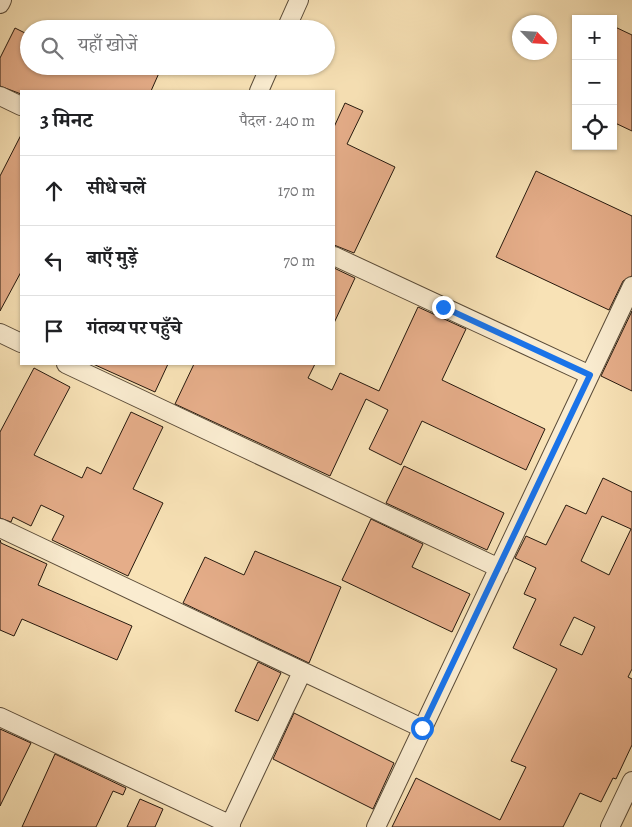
<!DOCTYPE html>
<html lang="hi">
<head>
<meta charset="utf-8">
<style>
  body { margin:0; font-family:Alegreya,"Noto Serif Devanagari",serif; background:#f2f2f2; color:#202124 }
  .controls { position:absolute; right:15px; top:15px; display:grid; overflow:hidden; border-radius:0px; box-shadow:0 1px 4px #0004 }
  .controls button { width:45px; height:45px; display:grid; place-items:center; padding:0; border:0; border-bottom:1px solid #e0e0e0; background:#fff; color:#202124; font:25px sans-serif }
  .compass { position:absolute; left:512px; top:15px; width:45px; height:45px; border-radius:50%; background:#fff; box-shadow:0 1px 4px #0004; rotate:115deg }
  .stop { position:absolute; width:15px; height:15px; margin:-11px; border:4px solid #1a73e8; border-radius:50%; background:#fff }
  .stop.end { background:#1a73e8; border-color:#fff; box-shadow:0 1px 5px #0008 }
  .list { margin:0; padding:0; list-style:none }
  h2 { display:flex; justify-content:space-between; align-items:center; height:65px; margin:0; padding:0 20px; font-size:21px }
  h2 small { font-size:16px; font-weight:400; color:#757577 }
  .list li { display:grid; grid-template-columns:32px 1fr auto; gap:15px; align-items:center; box-sizing:border-box; height:70px; padding:0 20px; border-top:1px solid #e0e0e0 }
  .list b { display:block; font-size:19px; white-space:nowrap }
  .list em { font-size:16px; font-style:normal; color:#757577 }
  .icon { flex:none; width:28px; height:28px; fill:none; stroke:currentColor; stroke-width:2; stroke-linecap:round; stroke-linejoin:round }
  .map { position:relative; flex:none; width:632px; height:827px; overflow:hidden }
  .search { position:absolute; background:#fff; box-shadow:0 1px 4px #0004; left:20px; top:20px; width:315px; height:55px; display:flex; align-items:center; gap:12px; box-sizing:border-box; padding:0 18px; border-radius:28px; color:#757577; font-size:19px }
  .panel { position:absolute; background:#fff; box-shadow:0 1px 4px #0004; left:20px; top:90px; width:315px; height:275px; border-radius:0px }
  .map>svg:first-child { display:block }
  .building { fill:#e5ad89; stroke:#26190e; fill-rule:evenodd }
  .lines { fill:none; stroke-linecap:round; stroke-linejoin:round }
  .minor-casing { stroke:#5a4b38; stroke-width:20 }
  .minor { stroke:#faecd0; stroke-width:18 }
  .route { stroke:#1a73e8; stroke-width:6 }
</style>
</head>
<body>
<div class="map">
<svg width="632" height="827" viewBox="0 0 632 827">
  <rect width="100%" height="100%" fill="#f8e2b6"/>
  <filter id="stains"><feTurbulence type="fractalNoise" baseFrequency=".004" numOctaves="4"/><feColorMatrix values="0 0 0 0 .2 0 0 0 0 .09 0 0 0 0 .02 0 0 0 .5 -.17"/></filter>
  <radialGradient id="worn" r=".72"><stop offset=".6" stop-color="#630" stop-opacity="0"/><stop offset="1" stop-color="#630" stop-opacity=".3"/></radialGradient>
  <path class="building" d="M613,26L632,35V131L613,122Z
    M15,28L29,35V66H145L159,73L151,91H21V94L0,86V58Z
    M345,103L363,111L347,144L395,167L354,253L334,245V127Z
    M21,135V272L0,311V176Z
    M536,171L632,216V276L623,281L609,310L496,257Z
    M334,268L355,278L334,323Z
    M418,307L466,329L442,380L545,429L526,470L422,421L401,465L369,449L388,410L366,399L330,476L175,404L194,364H315L308,378L332,390L340,373L379,391Z
    M632,311V391L601,376Z
    M93,364H168L155,392Z
    M34,368L70,387L34,455L82,478L87,467L101,474L131,412L163,427L133,489L163,503L128,576L52,540L64,516L41,505L31,526L13,517L11,522L0,518V432Z
    M404,466L504,513L487,550L386,503Z
    M603,478L632,492V669L628,677L632,679V745L616,779L613,778L601,802L580,793L563,827H392L416,778L500,820L526,767L511,761L557,669L513,648L536,599L524,594L536,568L515,558L526,536L546,545L566,505L586,514ZM602,516L631,529L609,575L581,561ZM574,617L595,627L582,655L560,645Z
    M371,519L423,544L412,567L470,594L452,632L342,580Z
    M0,540L1,543L47,564L38,585L132,626L117,660L22,619L14,636L0,630Z
    M255,551L341,587L309,663L183,603L205,557L244,575Z
    M258,662L281,673L258,721L235,711Z
    M294,713L394,763L373,809L273,759Z
    M0,729L31,743L0,806Z
    M55,754L126,788L123,795L113,791L96,827H22Z
    M140,799L163,809L155,827H127Z"/>
  <g class="lines">
    <g class="minor-casing">
      <path id="minor" d="M0,4L2,0
        M286,29L299,0
        M259,91L270,66
        M0,96L21,106
        M334,256L590,375
        M0,333L21,343
        M66,364L499,568
        M0,528L422,728
        M0,717L231,825
        M229,827L302,672
        M376,827L632,286
        M610,827L632,781"/>
    </g>
    <use href="#minor" class="minor"/>
  </g>
  <g class="lines">
    <path class="route" d="M422,728L590,375L443,307"/>
  </g>
  <rect width="100%" height="100%" filter="url(#stains)"/>
  <rect width="100%" height="100%" fill="url(#worn)"/>
</svg>
<div class="controls">
<button>+</button>
<button>−</button>
<button><svg class="icon" aria-label="locate" viewBox="0 0 24 24"><circle cx="12" cy="12" r="6"/><path d="M12 2v4M12 18v4M2 12h4M18 12h4"/></svg></button>
</div>
<svg class="compass" viewBox="-18 -18 36 36"><path d="M0-13l5 13h-10z" fill="#e53935"/><path d="M0 13l5-13h-10z" fill="#757577"/></svg>
<div class="stop" style="left:422px;top:728px"></div>
<div class="stop end" style="left:443px;top:307px"></div>
<div class="search"><svg class="icon" aria-label="search" viewBox="0 0 24 24"><circle cx="10" cy="10" r="6"/><path d="M15 15l6 6"/></svg>यहाँ खोजें</div>
<section class="panel">
<h2>3 मिनट<small>पैदल · 240 m</small></h2>
<ul class="list">
<li><svg class="icon" aria-label="ahead" viewBox="0 0 24 24"><path d="M12 20V5M6 11l6-6 6 6"/></svg><div><b>सीधे चलें</b></div><em>170 m</em></li>
<li><svg class="icon" aria-label="left" viewBox="0 0 24 24"><path d="M17 20v-9H6M10 6l-5 5 5 5"/></svg><div><b>बाएँ मुड़ें</b></div><em>70 m</em></li>
<li><svg class="icon" aria-label="arrive" viewBox="0 0 24 24"><path d="M6 21V4h12l-3 4 3 4H6"/></svg><div><b>गंतव्य पर पहुँचे</b></div></li>
</ul>
</section>
</div>
</body>
</html>
